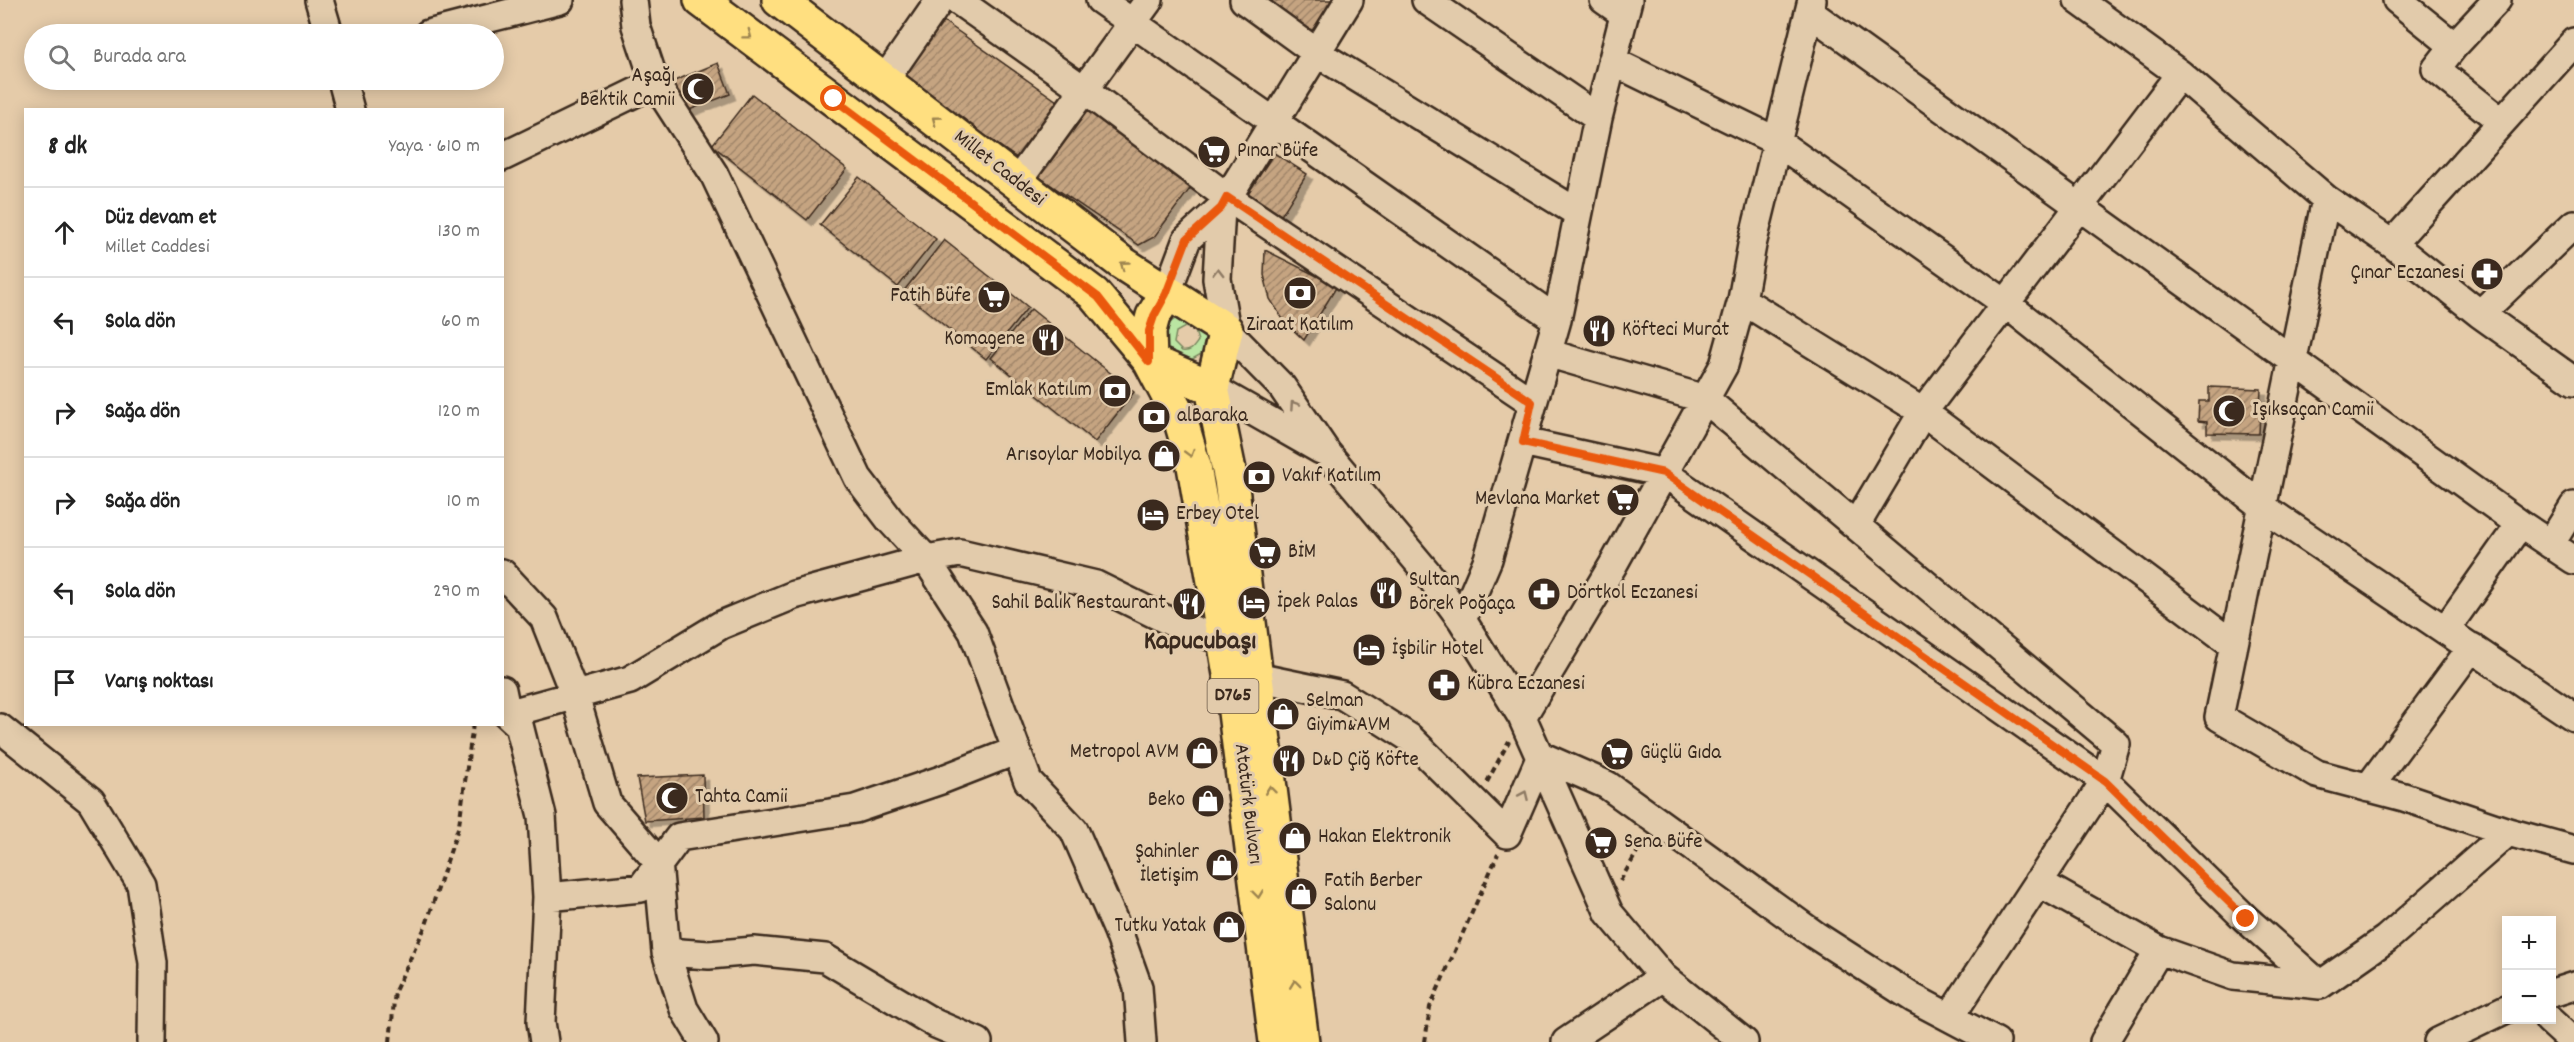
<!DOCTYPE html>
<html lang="tr">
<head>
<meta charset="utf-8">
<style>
  body { margin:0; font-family:Dekko,sans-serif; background:#f6f6f6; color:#222 }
  .controls { position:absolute; right:18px; bottom:18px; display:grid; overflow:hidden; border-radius:0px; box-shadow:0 3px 15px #0003 }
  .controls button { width:54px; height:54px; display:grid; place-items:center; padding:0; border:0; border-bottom:2px solid #e0e0e0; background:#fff; color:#222; font:30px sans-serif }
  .stop { position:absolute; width:18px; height:18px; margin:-14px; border:4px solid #ea580c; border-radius:50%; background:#fff }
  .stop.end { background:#ea580c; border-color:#fff; box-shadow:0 2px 6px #0008 }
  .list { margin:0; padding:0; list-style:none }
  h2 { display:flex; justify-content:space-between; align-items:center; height:78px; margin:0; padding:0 24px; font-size:26px }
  h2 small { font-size:20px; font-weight:400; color:#767676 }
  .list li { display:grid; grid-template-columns:39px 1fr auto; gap:18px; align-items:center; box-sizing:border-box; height:90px; padding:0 24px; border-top:2px solid #e0e0e0 }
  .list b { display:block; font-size:22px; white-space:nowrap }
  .list p { margin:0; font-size:20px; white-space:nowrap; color:#767676 }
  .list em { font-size:20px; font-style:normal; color:#767676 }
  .icon { flex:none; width:33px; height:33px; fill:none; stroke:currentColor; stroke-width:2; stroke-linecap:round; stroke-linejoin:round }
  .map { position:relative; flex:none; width:2574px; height:1042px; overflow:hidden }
  .search { position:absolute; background:#fff; box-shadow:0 3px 15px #0003; left:24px; top:24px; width:480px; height:66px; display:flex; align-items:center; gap:15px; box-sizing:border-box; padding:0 21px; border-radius:33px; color:#767676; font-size:22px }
  .panel { position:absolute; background:#fff; box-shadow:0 3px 15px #0003; left:24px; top:108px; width:480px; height:618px; border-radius:0px }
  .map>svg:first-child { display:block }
  .green { fill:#bae5a2; stroke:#7a8860; stroke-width:1.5; fill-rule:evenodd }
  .building { fill:url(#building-hatch); stroke:#3b2a1e; stroke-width:1.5; filter:url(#shadow) }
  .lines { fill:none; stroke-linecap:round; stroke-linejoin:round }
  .minor-casing { stroke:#3b2a1e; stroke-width:32 }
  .major-casing { stroke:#3b2a1e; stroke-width:38 }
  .path { stroke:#3b2a1e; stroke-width:4; stroke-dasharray:6 4.5; stroke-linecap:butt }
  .minor { stroke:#e2cbab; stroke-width:27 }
  .major { stroke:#ffdf80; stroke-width:33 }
  .oneway { stroke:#9d844f }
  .oneway2 { stroke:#8e7a64 }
  .route { stroke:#ea580c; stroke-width:8 }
  .labels { text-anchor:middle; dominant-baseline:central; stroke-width:6; stroke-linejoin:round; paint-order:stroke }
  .shield { fill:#e2cbab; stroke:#6d5a48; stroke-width:1.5 }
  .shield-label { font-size:20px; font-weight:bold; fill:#3b2a1e }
  .poi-label { font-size:21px; fill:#3b2a1e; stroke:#e2cbab; text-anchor:start }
  .street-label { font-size:21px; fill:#3b2a1e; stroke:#e2cbab }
  .district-label { font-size:27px; font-weight:bold; fill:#3b2a1e; stroke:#e2cbab }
</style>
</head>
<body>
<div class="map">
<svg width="2574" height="1042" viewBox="0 0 2574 1042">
  <defs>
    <pattern id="building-hatch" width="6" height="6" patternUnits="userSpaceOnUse" patternTransform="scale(1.5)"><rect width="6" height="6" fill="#c5a481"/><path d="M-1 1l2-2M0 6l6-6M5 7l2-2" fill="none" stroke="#a18669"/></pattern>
    <filter id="shadow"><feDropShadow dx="5.5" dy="5.5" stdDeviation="0" flood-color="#0004"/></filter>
  </defs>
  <rect width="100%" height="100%" fill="#e5cba9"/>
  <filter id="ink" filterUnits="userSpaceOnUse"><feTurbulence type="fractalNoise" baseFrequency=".0167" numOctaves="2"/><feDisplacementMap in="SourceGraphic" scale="12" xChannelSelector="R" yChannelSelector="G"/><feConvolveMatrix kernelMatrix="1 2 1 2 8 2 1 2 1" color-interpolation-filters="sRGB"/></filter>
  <g filter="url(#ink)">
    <path class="green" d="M1181,316L1208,338L1203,353L1189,361C1183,358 1171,356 1166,351C1155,338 1169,320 1181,316ZM1185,327L1195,331L1198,341C1193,348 1191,352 1182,351L1174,343L1176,332Z"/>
    <path class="building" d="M1254,0H1332L1311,40Z
      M942,20L1064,106L1024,163L902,77Z
      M718,63L730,94L679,114L667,84Z
      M752,94L847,169L807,220L712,145Z
      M1082,105L1195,182L1154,237L1139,245L1035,174Z
      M1274,153L1307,174L1279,219L1245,198Z
      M859,177L936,239L898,287L820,225Z
      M944,240L1028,307L986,359L903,292Z
      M1265,250L1337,286L1304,340L1284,321L1270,299L1264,275Z
      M1031,309L1134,392L1095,442L991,358Z
      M2209,387L2261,389L2259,434L2207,433V422L2198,421L2199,401H2209Z
      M703,775L704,817L645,821L637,778Z"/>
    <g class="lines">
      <g class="minor-casing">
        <path id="minor" d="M319,0L329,34
          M633,0L636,26L655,83L714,174L858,478L890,520L926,559L973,632L1028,781L1074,830L1118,931L1138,987L1142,1042
          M957,0L1083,89L1227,197L1532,402
          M1100,0L1557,320
          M1244,0L1317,53L1578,213
          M1426,0L1598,118
          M1604,0L1624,14
          M2078,0L2180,74L2326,199L2392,244L2480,314L2574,381
          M2397,0L2454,46L2497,0
          M1809,12L2520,524L2574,560
          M428,34L560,0
          M2454,46L2436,69L2502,122
          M1612,61L1776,141L2005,303L2264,508L2574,717
          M342,80L350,110
          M884,81L940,0
          M502,157L655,83
          M1017,182L1149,0
          M2326,199L2219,717L2317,774L2404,797L2508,832L2574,850
          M1221,208L1217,279L1226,330L1282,387L1327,453L1429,575L1462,620L1522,717L1609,913L1663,977L1744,1042
          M2392,244L2574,42
          M1166,295L1187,239L1221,208L1349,0
          M1742,300L1923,412L2234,645
          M2480,314L2574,224
          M1547,353L1705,399L2116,744L2105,781L1950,1017
          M1212,388L1321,450
          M1523,442L1664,473L2105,781L2246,919L2320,985
          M1856,525L1923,412L2180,74
          M2551,543L2574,506
          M502,573L544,618L575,696L607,803L658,862L666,952L684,1009L704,1042
          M1462,620L1488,559L1557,320L1598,118L1628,0
          M2446,629L2520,524
          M1256,677L1342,695L1410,738L1507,834L1541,756
          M502,690L507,714L519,725L542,816L547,897L541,1022L544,1042
          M507,714L630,680L721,625L794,595L926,559L960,553L1096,585L1169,621L1225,642
          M1522,717L1613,565L1724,365L1742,300L1752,245L1812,0
          M0,728L91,801L141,884L153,963L152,1042
          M1541,756L1607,785L1815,935L1913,998L1996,1042
          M2368,788L2472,647
          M2038,882L2159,950L2233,976L2320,985L2386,939L2508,832
          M547,897L641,888L679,837L855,809L941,780L1015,751
          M666,952L709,955L754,951L825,958L936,1024L978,1042
          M2552,993L2574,986
          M2549,1020L2573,1042
          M1566,1042L1663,977
          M2104,1042L2159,950
          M2438,1042L2506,1009"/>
      </g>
      <g class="major-casing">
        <path id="major" d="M701,0L1094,294L1150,361L1212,388
          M779,0L1122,263L1226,330L1212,388L1231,480L1302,1042
          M1166,295L1153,316L1149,331L1150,361L1180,418L1194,466L1231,680L1276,1042"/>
      </g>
      <path class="path" d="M1487,782L1509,741
        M1620,881L1645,839
        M390,1042L395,991L426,925L459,825L473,724
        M1425,1042L1430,1007L1498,854"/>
      <use href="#minor" class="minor"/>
      <use href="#major" class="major"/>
    </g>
    <defs><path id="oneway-chevron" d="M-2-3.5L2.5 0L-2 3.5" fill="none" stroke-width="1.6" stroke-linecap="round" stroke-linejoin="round" transform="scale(1.5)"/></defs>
    <g class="oneway">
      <use href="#oneway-chevron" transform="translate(748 35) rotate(37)"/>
      <use href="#oneway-chevron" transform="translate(936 120) rotate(-143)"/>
      <use href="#oneway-chevron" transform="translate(1124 265) rotate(-144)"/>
      <use href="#oneway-chevron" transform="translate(1190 453) rotate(74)"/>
      <use href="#oneway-chevron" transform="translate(1270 790) rotate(-97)"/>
      <use href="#oneway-chevron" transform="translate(1258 894) rotate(83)"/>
      <use href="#oneway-chevron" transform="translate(1295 984) rotate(-97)"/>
    </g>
    <g class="oneway2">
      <use href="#oneway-chevron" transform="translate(1218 272) rotate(-90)"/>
      <use href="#oneway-chevron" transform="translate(1294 405) rotate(-124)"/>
      <use href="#oneway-chevron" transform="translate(1524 795) rotate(-66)"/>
    </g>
  </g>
  <g class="lines" filter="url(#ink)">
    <path class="route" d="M834,99L1098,297L1149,362V331L1154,316L1166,294L1187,239L1221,208L1227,197L1532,402L1523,442L1664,473L2105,781L2246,919"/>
  </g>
  <defs>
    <g id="mosque-disc" transform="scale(1.725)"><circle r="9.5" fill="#3b2a1e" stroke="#e2cbab"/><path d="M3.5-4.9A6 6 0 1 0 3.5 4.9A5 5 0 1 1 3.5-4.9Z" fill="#fff"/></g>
    <g id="supermarket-disc" transform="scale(1.725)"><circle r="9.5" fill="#3b2a1e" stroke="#e2cbab"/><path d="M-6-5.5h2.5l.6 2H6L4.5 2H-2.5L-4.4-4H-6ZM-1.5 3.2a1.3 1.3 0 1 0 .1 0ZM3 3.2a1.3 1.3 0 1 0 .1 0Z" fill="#fff"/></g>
    <g id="pharmacy-disc" transform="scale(1.725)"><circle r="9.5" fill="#3b2a1e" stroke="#e2cbab"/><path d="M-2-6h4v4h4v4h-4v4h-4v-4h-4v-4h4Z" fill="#fff"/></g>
    <g id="bank-disc" transform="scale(1.725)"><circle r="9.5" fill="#3b2a1e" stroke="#e2cbab"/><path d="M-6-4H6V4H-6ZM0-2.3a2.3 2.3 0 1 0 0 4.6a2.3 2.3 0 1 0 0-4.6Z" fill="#fff"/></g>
    <g id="restaurant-disc" transform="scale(1.725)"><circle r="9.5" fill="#3b2a1e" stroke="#e2cbab"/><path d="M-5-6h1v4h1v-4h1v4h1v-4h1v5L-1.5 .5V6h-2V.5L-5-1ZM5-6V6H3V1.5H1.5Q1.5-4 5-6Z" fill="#fff"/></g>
    <g id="shop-disc" transform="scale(1.725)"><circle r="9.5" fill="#3b2a1e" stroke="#e2cbab"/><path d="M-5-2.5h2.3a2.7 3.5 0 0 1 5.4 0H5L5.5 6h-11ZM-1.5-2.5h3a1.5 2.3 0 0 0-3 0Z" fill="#fff"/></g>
    <g id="hotel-disc" transform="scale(1.725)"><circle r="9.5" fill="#3b2a1e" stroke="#e2cbab"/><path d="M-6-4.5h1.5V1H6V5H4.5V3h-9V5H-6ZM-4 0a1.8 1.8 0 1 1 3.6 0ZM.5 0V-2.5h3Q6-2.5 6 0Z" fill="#fff"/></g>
  </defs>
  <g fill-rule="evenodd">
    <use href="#mosque-disc" x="698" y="89"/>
    <use href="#supermarket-disc" x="1214" y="152"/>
    <use href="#pharmacy-disc" x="2487" y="274"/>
    <use href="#bank-disc" x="1300" y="293"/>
    <use href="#supermarket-disc" x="994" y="297"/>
    <use href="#restaurant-disc" x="1599" y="331"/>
    <use href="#restaurant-disc" x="1048" y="340"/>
    <use href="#bank-disc" x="1115" y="391"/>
    <use href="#mosque-disc" x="2229" y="411"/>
    <use href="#bank-disc" x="1154" y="417"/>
    <use href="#shop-disc" x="1164" y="456"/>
    <use href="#bank-disc" x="1259" y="477"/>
    <use href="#supermarket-disc" x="1623" y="500"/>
    <use href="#hotel-disc" x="1153" y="515"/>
    <use href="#supermarket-disc" x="1265" y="553"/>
    <use href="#restaurant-disc" x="1386" y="593"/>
    <use href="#pharmacy-disc" x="1544" y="594"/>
    <use href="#hotel-disc" x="1254" y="603"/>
    <use href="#restaurant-disc" x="1189" y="604"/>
    <use href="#hotel-disc" x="1369" y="650"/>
    <use href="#pharmacy-disc" x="1444" y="685"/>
    <use href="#shop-disc" x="1283" y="714"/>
    <use href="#shop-disc" x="1202" y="753"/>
    <use href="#supermarket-disc" x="1617" y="754"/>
    <use href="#restaurant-disc" x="1289" y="761"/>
    <use href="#mosque-disc" x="672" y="798"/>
    <use href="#shop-disc" x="1208" y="801"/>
    <use href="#shop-disc" x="1295" y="838"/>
    <use href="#supermarket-disc" x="1601" y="843"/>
    <use href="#shop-disc" x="1222" y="865"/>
    <use href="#shop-disc" x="1301" y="894"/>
    <use href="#shop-disc" x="1229" y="927"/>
  </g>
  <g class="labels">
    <rect class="shield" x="1207.5" y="679" width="51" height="34" rx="4.5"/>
    <g class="shield-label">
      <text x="1233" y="696">D765</text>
    </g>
    <g class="poi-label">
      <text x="675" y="77" text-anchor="end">Aşağı<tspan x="675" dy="24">Bektik Camii</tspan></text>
      <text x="1237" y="152">Pınar Büfe</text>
      <text x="2464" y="274" text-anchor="end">Çınar Eczanesi</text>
      <text x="971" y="297" text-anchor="end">Fatih Büfe</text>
      <text x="1300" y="326" text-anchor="middle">Ziraat Katılım</text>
      <text x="1622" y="331">Köfteci Murat</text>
      <text x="1025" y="340" text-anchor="end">Komagene</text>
      <text x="1092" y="391" text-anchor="end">Emlak Katılım</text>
      <text x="2252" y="411">Işıksaçan Camii</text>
      <text x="1177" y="417">alBaraka</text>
      <text x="1141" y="456" text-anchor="end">Arısoylar Mobilya</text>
      <text x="1282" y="477">Vakıf Katılım</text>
      <text x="1600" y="500" text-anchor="end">Mevlana Market</text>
      <text x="1176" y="515">Erbey Otel</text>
      <text x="1288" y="553">BİM</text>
      <text x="1409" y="581">Sultan<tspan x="1409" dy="24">Börek Poğaça</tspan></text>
      <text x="1567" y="594">Dörtkol Eczanesi</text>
      <text x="1277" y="603">İpek Palas</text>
      <text x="1166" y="604" text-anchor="end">Sahil Balık Restaurant</text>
      <text x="1392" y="650">İşbilir Hotel</text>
      <text x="1467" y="685">Kübra Eczanesi</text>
      <text x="1306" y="702">Selman<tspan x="1306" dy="24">Giyim&amp;AVM</tspan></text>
      <text x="1179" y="753" text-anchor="end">Metropol AVM</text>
      <text x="1640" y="754">Güçlü Gıda</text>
      <text x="1312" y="761">D&amp;D Çiğ Köfte</text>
      <text x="695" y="798">Tahta Camii</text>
      <text x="1185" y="801" text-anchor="end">Beko</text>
      <text x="1318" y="838">Hakan Elektronik</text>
      <text x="1624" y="843">Sena Büfe</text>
      <text x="1199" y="853" text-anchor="end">Şahinler<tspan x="1199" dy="24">İletişim</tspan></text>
      <text x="1324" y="882">Fatih Berber<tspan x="1324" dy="24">Salonu</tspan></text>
      <text x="1206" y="927" text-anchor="end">Tutku Yatak</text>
    </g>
    <g class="street-label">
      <text transform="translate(999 169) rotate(38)">Millet Caddesi</text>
      <text transform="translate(1247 804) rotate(83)">Atatürk Bulvarı</text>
    </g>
    <g class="district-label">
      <text x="1200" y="642">Kapucubaşı</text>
    </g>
  </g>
</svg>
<div class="controls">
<button>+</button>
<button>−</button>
</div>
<div class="stop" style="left:834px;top:99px"></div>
<div class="stop end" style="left:2246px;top:919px"></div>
<div class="search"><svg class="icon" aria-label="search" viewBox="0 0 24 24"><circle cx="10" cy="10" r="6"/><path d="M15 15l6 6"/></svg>Burada ara</div>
<section class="panel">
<h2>8 dk<small>Yaya · 610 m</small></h2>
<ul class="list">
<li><svg class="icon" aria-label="ahead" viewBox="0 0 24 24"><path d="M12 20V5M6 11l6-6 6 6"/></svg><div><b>Düz devam et</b><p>Millet Caddesi</p></div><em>130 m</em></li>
<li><svg class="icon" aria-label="left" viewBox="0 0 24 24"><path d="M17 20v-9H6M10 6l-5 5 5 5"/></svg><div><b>Sola dön</b></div><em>60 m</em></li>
<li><svg class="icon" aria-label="right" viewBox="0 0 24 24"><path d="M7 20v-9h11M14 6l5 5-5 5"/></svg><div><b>Sağa dön</b></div><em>120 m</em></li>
<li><svg class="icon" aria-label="right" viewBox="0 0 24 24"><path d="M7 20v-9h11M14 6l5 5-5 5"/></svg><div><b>Sağa dön</b></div><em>10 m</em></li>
<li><svg class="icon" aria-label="left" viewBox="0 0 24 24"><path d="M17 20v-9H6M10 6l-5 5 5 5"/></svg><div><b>Sola dön</b></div><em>290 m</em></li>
<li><svg class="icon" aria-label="arrive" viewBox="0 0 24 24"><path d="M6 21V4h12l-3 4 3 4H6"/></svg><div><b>Varış noktası</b></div></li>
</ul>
</section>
</div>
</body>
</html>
